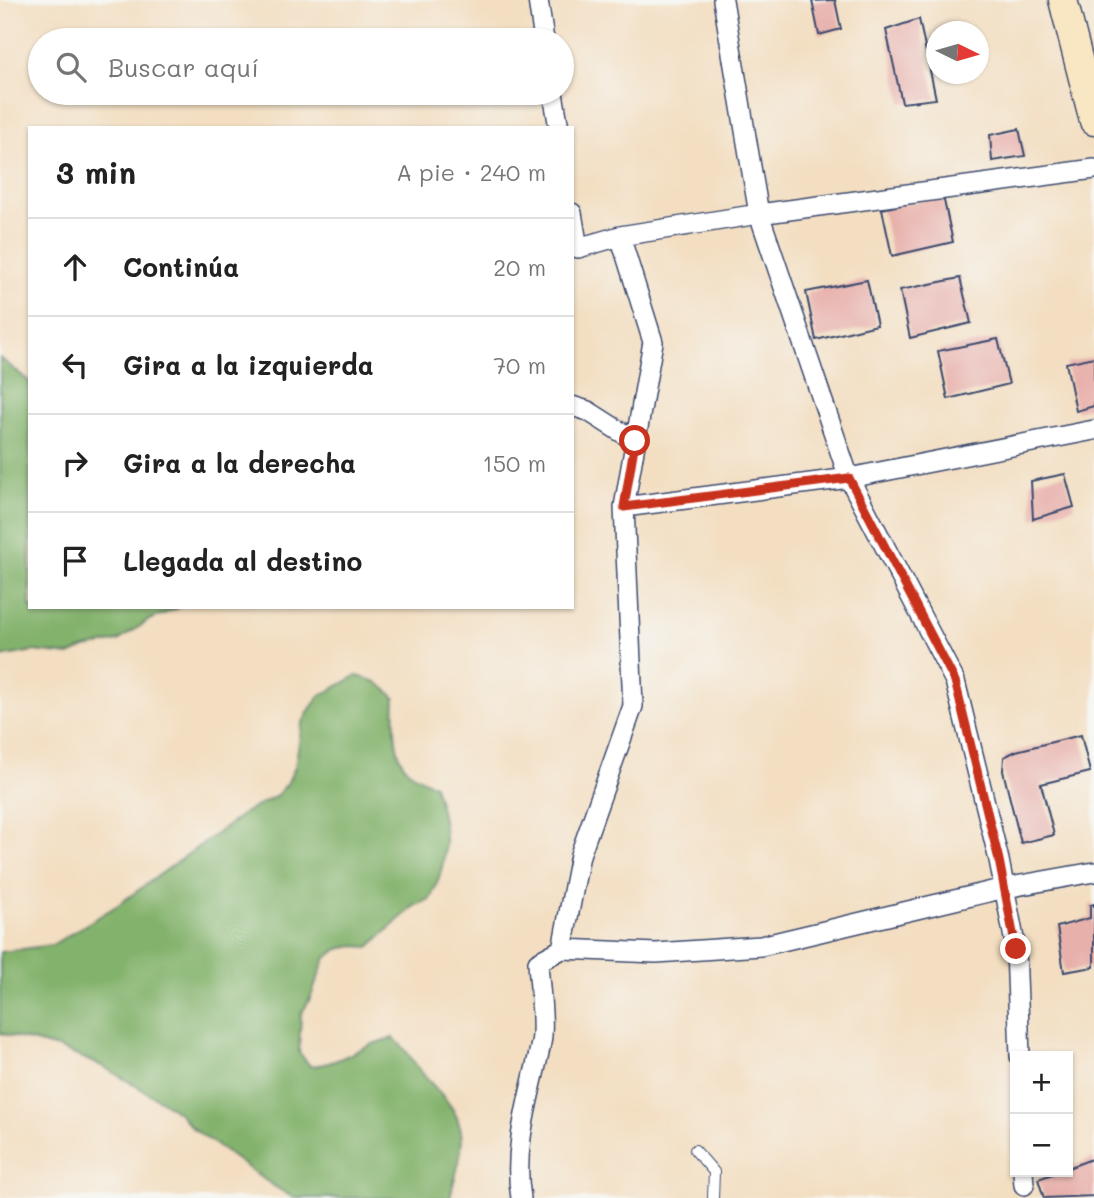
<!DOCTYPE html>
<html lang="es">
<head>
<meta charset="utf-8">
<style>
  body { margin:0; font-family:Mali,sans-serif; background:#f6f6f6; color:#222 }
  .controls { position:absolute; right:21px; bottom:21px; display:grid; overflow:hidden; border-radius:0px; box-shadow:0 2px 5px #0004 }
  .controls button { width:63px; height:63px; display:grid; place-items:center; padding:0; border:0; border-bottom:2px solid #e0e0e0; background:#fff; color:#222; font:35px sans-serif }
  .compass { position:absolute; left:926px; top:21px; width:63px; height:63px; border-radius:50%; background:#fff; box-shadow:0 2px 5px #0004; rotate:95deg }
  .stop { position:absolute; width:21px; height:21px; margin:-16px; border:5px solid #c8321e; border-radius:50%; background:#fff }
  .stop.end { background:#c8321e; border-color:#fff; box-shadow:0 2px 7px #0008 }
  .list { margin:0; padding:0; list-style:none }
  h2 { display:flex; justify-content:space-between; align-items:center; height:91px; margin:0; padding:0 28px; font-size:30px }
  h2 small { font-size:23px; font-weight:400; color:#767676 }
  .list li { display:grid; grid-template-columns:46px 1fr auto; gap:21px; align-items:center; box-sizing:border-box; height:98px; padding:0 28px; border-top:2px solid #e0e0e0 }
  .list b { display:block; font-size:26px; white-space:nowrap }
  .list em { font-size:23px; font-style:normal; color:#767676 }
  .icon { flex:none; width:38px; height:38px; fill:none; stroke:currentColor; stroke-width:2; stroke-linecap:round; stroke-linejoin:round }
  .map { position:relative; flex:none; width:1094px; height:1198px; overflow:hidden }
  .search { position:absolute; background:#fff; box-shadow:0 2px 5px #0004; left:28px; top:28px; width:546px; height:77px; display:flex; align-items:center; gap:18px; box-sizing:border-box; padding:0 24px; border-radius:38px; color:#767676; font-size:26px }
  .panel { position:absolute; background:#fff; box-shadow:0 2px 5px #0004; left:28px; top:126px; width:546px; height:483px; border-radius:0px }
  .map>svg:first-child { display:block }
  .forest { fill:#83b26c; stroke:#4f7065; stroke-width:2 }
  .building { fill:#e8b0ab }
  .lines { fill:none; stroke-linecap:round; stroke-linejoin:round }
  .lane-casing { stroke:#3b496d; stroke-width:12 }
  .street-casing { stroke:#3b496d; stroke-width:22 }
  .secondary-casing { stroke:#3b496d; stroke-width:31 }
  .lane { stroke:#fff; stroke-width:10 }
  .street { stroke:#fff; stroke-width:19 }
  .secondary { stroke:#f9e7c3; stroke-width:28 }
  .route { stroke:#c8321e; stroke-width:9 }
</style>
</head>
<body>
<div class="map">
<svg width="1094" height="1198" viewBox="0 0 1094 1198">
  <rect width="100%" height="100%" fill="#f6f6f2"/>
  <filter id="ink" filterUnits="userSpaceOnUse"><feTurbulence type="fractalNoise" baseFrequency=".0143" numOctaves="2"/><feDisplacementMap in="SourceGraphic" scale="14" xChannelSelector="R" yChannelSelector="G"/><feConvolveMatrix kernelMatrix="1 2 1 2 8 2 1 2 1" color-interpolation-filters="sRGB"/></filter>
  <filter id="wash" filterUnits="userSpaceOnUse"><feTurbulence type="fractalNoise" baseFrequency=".00686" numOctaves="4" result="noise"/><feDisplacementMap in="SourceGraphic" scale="28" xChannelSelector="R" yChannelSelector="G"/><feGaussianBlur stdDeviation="1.57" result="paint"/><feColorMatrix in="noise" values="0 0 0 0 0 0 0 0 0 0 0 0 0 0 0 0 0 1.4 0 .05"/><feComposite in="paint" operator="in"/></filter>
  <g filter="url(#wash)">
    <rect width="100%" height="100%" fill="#f3dec1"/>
    <path class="forest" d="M0,358L30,382V607H180L149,620L118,641L85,648L69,655L34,651L0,657Z
      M356,676C374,679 383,685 395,698C394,717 393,751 405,767C411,775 425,781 434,785C448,829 451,857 430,899L414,906L369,947L354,946L338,949L325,959L310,999L301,1014L299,1052L310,1066C341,1065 363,1043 393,1038C409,1050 411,1061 424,1075C431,1084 439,1091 446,1100C474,1134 458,1160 450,1198H294L272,1185L191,1127L180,1114L165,1103L102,1066L58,1048L0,1033V952L52,945L118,905L246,812L277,795L287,784L295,767L302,724L310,709L320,696Z"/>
    <g id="blocks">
      <path class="building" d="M835,0L841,29L819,35L812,1Z
        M919,19L936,99L902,103L886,30Z
        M1019,129L1025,156L992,161L990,135Z
        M943,196L953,242L892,256L882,209Z
        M960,278L971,323L910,338L900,290Z
        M867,280L877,325L816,340L806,292Z
        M998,339L1009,384L948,399L938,351Z
        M1094,357V406L1076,411L1066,363Z
        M1065,474L1074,507L1033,519L1031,481Z
        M1081,735L1090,772L1041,784L1054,835L1021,843L1003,771L1004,757L1016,751Z
        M1094,904V967L1064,972L1057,927L1090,918V905Z
        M1094,1158V1196L1044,1198L1038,1179L1058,1172H1068V1168Z"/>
    </g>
  </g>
  <g filter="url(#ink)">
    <use href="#blocks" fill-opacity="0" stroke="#3b496d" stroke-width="2"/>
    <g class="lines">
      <g class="lane-casing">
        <path id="lane" d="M695,1150L714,1172L713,1198"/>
      </g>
      <g class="street-casing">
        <path id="street" d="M538,0L544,40
          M723,0L759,214L849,478L955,681L999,860L1016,949L1020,1056
          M553,93L559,128
          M572,213L578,248L620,236L759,214L1094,169
          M572,406L588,411L635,441
          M624,507L849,478L1094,430
          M562,949L580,855L633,706L624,507L653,342L620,236
          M1023,1172L1024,1185
          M521,1198C512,1146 531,1093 541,1043C545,1023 539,984 538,962L562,949L656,953L761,946L1005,888L1094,872"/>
      </g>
      <g class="secondary-casing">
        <path id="secondary" d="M1063,0L1094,121"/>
      </g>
      <use href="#lane" class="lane"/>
      <use href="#street" class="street"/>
      <use href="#secondary" class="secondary"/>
    </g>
  </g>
  <g class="lines" filter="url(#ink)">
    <path class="route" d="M635,441L624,507L849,478L955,681L999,860L1016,949"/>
  </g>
</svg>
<div class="controls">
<button>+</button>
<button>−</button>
</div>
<svg class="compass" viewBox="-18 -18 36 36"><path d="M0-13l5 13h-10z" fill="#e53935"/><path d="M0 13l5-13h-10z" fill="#767676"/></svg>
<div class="stop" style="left:635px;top:441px"></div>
<div class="stop end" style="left:1016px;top:949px"></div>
<div class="search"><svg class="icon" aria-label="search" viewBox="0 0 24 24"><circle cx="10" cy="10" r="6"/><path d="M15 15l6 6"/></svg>Buscar aquí</div>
<section class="panel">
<h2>3 min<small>A pie · 240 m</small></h2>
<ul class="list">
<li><svg class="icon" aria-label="ahead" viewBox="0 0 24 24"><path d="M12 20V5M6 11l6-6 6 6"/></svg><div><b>Continúa</b></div><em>20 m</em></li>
<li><svg class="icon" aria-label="left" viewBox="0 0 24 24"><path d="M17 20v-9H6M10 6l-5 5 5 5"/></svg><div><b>Gira a la izquierda</b></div><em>70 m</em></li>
<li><svg class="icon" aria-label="right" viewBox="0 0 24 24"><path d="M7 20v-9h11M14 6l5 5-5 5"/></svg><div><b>Gira a la derecha</b></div><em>150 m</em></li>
<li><svg class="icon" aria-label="arrive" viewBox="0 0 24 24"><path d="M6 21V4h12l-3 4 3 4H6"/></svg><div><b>Llegada al destino</b></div></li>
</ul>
</section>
</div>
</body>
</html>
